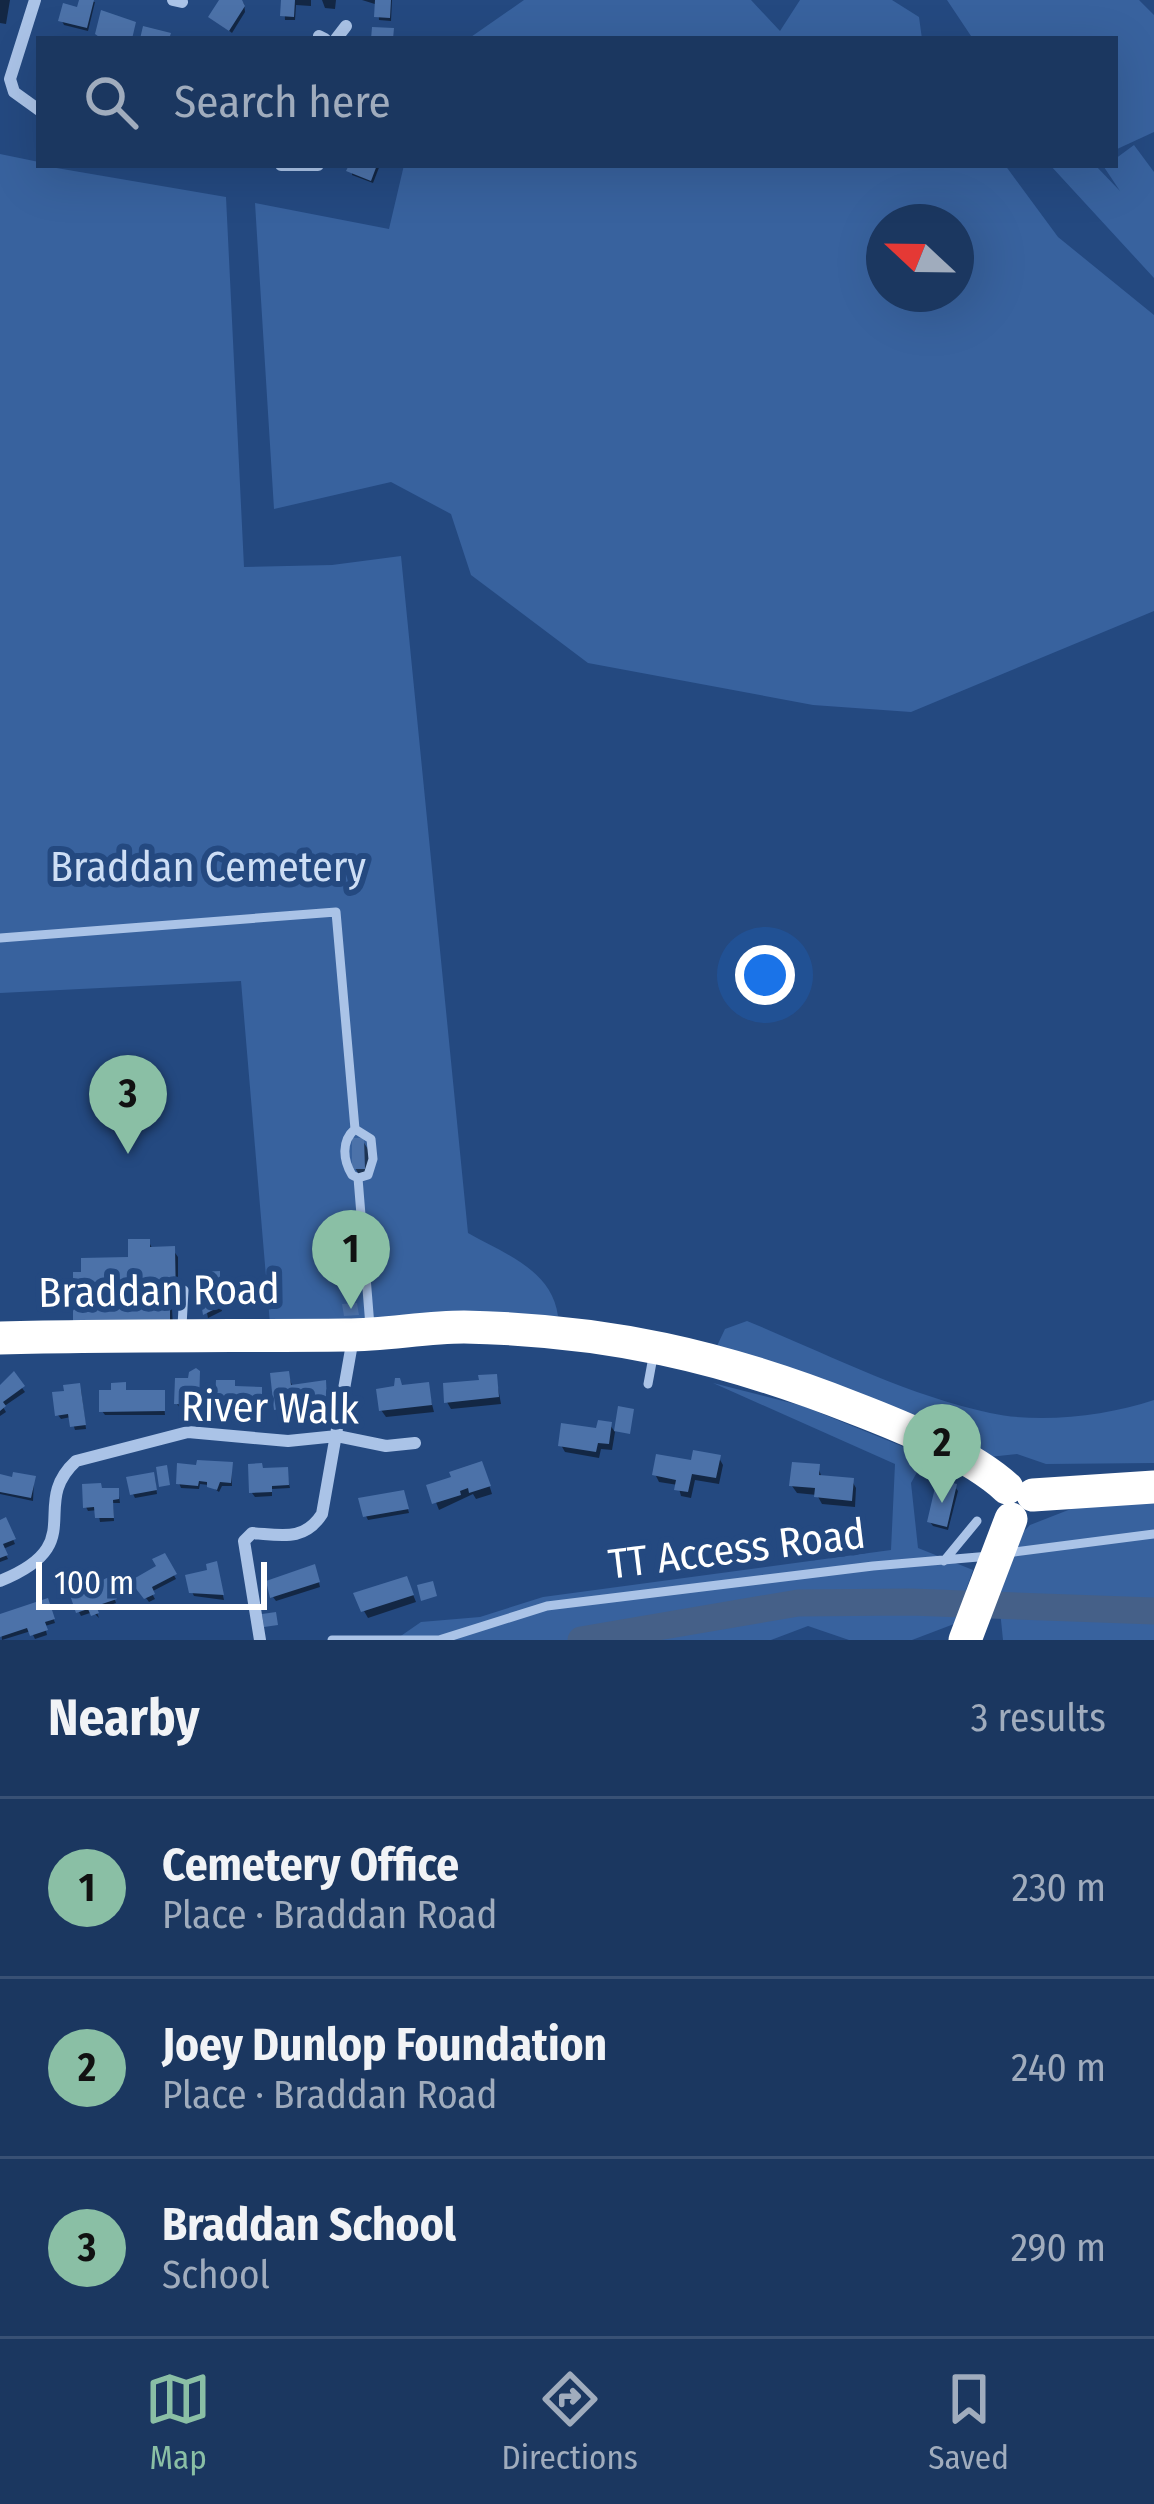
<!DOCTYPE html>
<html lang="en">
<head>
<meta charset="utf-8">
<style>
  body { margin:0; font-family:"Fira Sans Condensed",sans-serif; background:#284269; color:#f1f3f6 }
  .compass { position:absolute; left:866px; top:204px; width:108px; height:108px; border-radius:50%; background:#1b3760; box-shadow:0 12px 48px #0002; rotate:292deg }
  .scale { position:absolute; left:36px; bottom:30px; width:231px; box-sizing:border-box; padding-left:12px; border:6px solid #fff; border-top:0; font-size:33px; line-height:42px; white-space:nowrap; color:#fff; -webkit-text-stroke:9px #244980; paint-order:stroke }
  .you { position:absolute; left:765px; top:975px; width:42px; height:42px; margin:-30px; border:9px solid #fff; border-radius:50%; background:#1a73e8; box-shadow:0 0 0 18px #1a73e833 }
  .badge { display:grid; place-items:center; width:78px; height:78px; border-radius:50%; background:#8abfa5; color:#111; font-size:39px; font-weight:700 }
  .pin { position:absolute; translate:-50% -99px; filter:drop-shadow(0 3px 6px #0008) }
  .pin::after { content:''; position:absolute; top:63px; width:42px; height:36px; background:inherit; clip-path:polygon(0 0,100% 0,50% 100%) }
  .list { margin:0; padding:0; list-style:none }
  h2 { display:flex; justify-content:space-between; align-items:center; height:156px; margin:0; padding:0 48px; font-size:51px }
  h2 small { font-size:39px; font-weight:400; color:#a0acbd }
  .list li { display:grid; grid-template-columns:78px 1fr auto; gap:36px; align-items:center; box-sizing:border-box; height:180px; padding:0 48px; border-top:3px solid #395175 }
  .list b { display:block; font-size:45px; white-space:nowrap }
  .list p { margin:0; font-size:39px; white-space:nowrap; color:#a0acbd }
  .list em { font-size:39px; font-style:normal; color:#a0acbd }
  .icon { flex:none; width:66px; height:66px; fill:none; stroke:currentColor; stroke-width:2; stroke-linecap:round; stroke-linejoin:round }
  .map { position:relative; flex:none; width:1154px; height:1640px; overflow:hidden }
  .search { position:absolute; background:#1b3760; box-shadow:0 12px 48px #0002; left:36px; right:36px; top:36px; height:132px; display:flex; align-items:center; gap:30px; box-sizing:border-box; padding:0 42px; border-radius:0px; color:#a0acbd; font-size:45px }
  .sheet { height:696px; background:#1b3760 }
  nav { display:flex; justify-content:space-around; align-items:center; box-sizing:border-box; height:168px; border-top:3px solid #395175; background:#1b3760; font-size:33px; color:#a0acbd }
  nav a { display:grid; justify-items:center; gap:6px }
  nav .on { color:#8abfa5 }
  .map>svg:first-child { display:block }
  .green { fill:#38629e; fill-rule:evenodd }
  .shadow { fill:#0007 }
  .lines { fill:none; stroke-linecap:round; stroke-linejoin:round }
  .river { stroke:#456088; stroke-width:27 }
  .building { fill:#4c72a9 }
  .lane { stroke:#aac3e7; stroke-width:9 }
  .street { stroke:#aac3e7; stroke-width:12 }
  .highway { stroke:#fff; stroke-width:33 }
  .highway-bridge { stroke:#fff; stroke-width:33 }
  .labels { text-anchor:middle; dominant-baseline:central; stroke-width:12; stroke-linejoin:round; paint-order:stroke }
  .park-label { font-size:42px; fill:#cddef5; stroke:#244980 }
  .street-label { font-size:42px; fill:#fff; stroke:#244980 }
</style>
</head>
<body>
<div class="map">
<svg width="1154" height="1640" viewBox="0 0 1154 1640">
  <rect width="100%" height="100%" fill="#244980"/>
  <path class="green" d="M524,0H751L780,31L800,0H892L919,17L922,39H468Z
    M947,0H1139L1154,15V132L1115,150V39H973Z
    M1134,145L1154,172V278L1050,165H1095L1120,191L1104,167L1115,165V159Z
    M0,154L39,162V165L226,197L244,567L332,565L401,556L468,1233C505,1254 552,1270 558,1316L270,1324L241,981L0,993Z
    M404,165H1005L1058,237L1154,315V611L911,712L813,705L588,663L471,575L451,514L391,482L274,509L255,203L389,229ZM884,222H956V294H884Z
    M747,1321C825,1353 906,1395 990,1413C1041,1424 1105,1416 1154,1400V1463L1046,1464L1017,1454L989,1457L716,1348L725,1329Z
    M713,1383L803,1406L926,1456L911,1483L918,1548L973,1570L954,1624L912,1640H849L808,1626L771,1640H395L421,1622L480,1617L543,1597L891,1550L895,1464Z
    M1154,1502V1640H1003L997,1581L1016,1539L1030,1525L1076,1507Z"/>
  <path class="shadow" d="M0,0H10L6,24L0,23Z
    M82,0L95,2L88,31L64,25L62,21L79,10Z
    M220,0L244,3L245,12L232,33L212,17Z
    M284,0H311V6L296,5L295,20H285Z
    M322,0H336L335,9L325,8Z
    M362,0H392L391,21L379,20L378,5Z
    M352,165H380L373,183L352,175Z
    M363,1141L369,1151V1178H361L355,1168Z
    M149,1242L153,1250H173L178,1257V1308H172L173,1328L131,1260Z
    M203,1293H219L222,1311L208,1318Z
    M198,1373L200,1408H180L177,1404Z
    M288,1374L293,1388L324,1383L330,1409L281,1416L277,1409Z
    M13,1376L25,1392L3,1407L6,1412L0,1416V1387Z
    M496,1377L501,1404L451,1409L447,1402Z
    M124,1385L126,1393H163L165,1415H105L102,1411L114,1393Z
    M427,1385L434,1412L386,1417L381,1410L397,1389Z
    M236,1389L260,1390L262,1412L238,1411L236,1404L221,1403L218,1399Z
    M81,1390L86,1429L75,1430L71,1417L61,1419L58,1415Z
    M610,1425L615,1432L612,1450L601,1449L599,1458L565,1452L561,1445Z
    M719,1458L723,1465L719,1484L695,1480L691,1498L681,1496L678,1485L659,1482L655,1474Z
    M231,1465L232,1486H222L219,1492L209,1485L200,1484L199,1489L181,1488L179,1483Z
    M818,1467L822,1478L852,1481L856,1488L855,1507L822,1504L817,1495L797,1493L792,1486Z
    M286,1470L290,1488L272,1489V1496L255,1497L252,1493L263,1471Z
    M485,1472L492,1494L476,1499L473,1494L439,1510L430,1487Z
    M0,1477L34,1479L33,1501L0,1494Z
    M155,1479L157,1494L135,1498L133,1494Z
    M955,1487L958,1491L948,1530L933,1526L930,1522Z
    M102,1491H117L119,1496L120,1503H113L114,1521L100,1522L98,1510L88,1511L86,1507Z
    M405,1498L409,1513L368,1520L366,1516Z
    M5,1521L15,1544L3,1549L8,1559L0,1562V1523Z
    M164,1557L176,1579L151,1592L155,1599L149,1602L134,1582L160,1568Z
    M217,1569L224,1600L194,1596L192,1592Z
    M316,1571L320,1587L276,1601L273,1597Z
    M110,1585L116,1603L96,1610L99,1618L93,1612L81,1616L79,1612Z
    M410,1587L416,1602L368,1618L364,1611Z
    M49,1605L55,1623L45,1626L47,1635L35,1639L31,1631L2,1640L0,1617Z"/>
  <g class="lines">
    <path class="river" d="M581,1640L798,1603L910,1602L1154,1611"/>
  </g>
  <path class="building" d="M79,0H94L87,28L58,21L63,3L77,7Z
    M219,0H242L245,6L229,31L208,17Z
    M281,0H295L294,17L280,16Z
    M375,0H391L390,18L374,17Z
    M101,10L136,22L132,39H102L95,34Z
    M143,26L171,33L169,39H140Z
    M372,27L394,28L393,39H371Z
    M349,165H377L371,181L346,171Z
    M352,1138H364L365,1169H352Z
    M128,1239H150V1247L175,1246L176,1301H170V1321L73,1322V1272H81V1258L128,1257Z
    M220,1271V1280L202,1281L201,1272Z
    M199,1290H221V1306L203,1315Z
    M357,1303L359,1315L344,1316L342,1304Z
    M196,1368L200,1371L199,1405L174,1404L175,1378H188L189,1372Z
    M14,1371L25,1386L3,1402L6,1406L0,1411V1385Z
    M289,1371L291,1385L326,1380L327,1402L274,1410L270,1373Z
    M497,1374L499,1397L444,1403L443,1383L479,1380L478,1375Z
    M395,1378H400L402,1385L429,1382L432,1405L379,1411L376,1389L394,1386Z
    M216,1380H235V1386L262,1387V1409L233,1408V1400H215Z
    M126,1382V1390H165V1411L99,1412V1390H111V1383Z
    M80,1383L86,1425L70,1427L68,1414L55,1416L52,1392L64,1391L63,1385Z
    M618,1406L634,1409L630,1434L614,1431Z
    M598,1420L612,1422L609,1444L598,1443L596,1452L558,1446L561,1423L596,1428Z
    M693,1450L721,1455L716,1478L692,1474L688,1492L674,1490L676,1480L652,1475L656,1454L691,1460Z
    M197,1460L233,1462L231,1483L220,1482L217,1490L207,1487V1482L199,1481L198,1486L176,1484L177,1463L196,1465Z
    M482,1461L491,1486L469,1493L468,1488L460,1491L461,1495L432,1504L426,1485L451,1477L449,1472Z
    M792,1462L820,1464L819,1475L854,1478L852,1501L814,1497L815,1488L789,1486Z
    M262,1463L263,1468L288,1467L289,1485L272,1486V1492L249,1493L248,1464Z
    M167,1465L170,1485L159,1487L156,1467Z
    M13,1472L36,1476L31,1498L0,1492V1474L12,1477Z
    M154,1472L157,1490L130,1495L126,1477Z
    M937,1479L957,1484L947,1527L927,1522Z
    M101,1483L102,1488H119V1499L113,1500L114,1518H95L94,1507L83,1508L82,1484Z
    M404,1490L409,1509L363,1517L358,1498Z
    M6,1517L16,1539L3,1544L8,1555L0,1558V1520Z
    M165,1553L177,1574L152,1587L155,1594L144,1599L130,1581L156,1566L152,1559Z
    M217,1561L224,1595L189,1593L185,1575L207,1570L206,1564Z
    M315,1564L320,1582L270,1598L266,1581Z
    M407,1576L414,1595L361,1612L353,1593Z
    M109,1577L117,1599L96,1606L99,1613L91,1616L88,1609L76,1613L70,1595Z
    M433,1581L437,1596L421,1601L417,1585Z
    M48,1598L55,1619L45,1622L48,1630L30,1636L27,1628L0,1637V1614Z
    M276,1612L278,1625L264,1627L262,1614Z"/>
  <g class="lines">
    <path class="lane" d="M0,938L336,912L355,1129C341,1141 343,1160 352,1175L358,1178L370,1326
      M355,1129L371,1139L373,1159L368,1175L358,1178
      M182,1326L184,1290
      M648,1384L653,1357
      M1007,1553L1154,1534
      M944,1561L977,1521
      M332,1640H439L547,1606L873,1566L990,1556"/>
    <path class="street" d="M35,0L10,79L14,92L39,110
      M173,0L182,2
      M319,36L325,39
      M336,39L346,26
      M281,165H318
      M0,1581C92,1544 27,1506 76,1461L188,1432L288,1441L337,1436L386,1446L415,1443
      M260,1640L244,1541L252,1533C281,1535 304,1542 322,1514L353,1338"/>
    <path class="highway" d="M0,1338C115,1335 231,1336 346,1335C386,1335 425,1327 464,1327C608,1330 722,1356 854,1408C901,1426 970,1454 1007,1488
      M1033,1495L1154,1487"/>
    <path class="highway-bridge" d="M965,1640L1011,1519"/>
  </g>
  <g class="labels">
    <g class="park-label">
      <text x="208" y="867">Braddan Cemetery</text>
    </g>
    <g class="street-label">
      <text transform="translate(159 1291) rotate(-1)">Braddan Road</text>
      <text transform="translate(270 1408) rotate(1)">River Walk</text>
      <text transform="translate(737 1549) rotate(-7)">TT Access Road</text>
    </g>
  </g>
</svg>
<svg class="compass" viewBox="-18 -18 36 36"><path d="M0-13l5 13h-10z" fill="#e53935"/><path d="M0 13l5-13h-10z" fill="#a0acbd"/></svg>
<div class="scale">100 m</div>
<div class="you"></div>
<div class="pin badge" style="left:351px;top:1309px">1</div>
<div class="pin badge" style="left:942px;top:1503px">2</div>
<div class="pin badge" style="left:128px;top:1154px">3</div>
<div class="search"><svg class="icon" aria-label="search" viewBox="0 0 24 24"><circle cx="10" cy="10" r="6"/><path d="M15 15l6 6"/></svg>Search here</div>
</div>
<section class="sheet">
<h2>Nearby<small>3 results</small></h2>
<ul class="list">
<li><span class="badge">1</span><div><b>Cemetery Office</b><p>Place · Braddan Road</p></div><em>230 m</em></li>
<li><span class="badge">2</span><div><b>Joey Dunlop Foundation</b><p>Place · Braddan Road</p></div><em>240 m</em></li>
<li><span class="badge">3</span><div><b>Braddan School</b><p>School</p></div><em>290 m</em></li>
</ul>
</section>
<nav>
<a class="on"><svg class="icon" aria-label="map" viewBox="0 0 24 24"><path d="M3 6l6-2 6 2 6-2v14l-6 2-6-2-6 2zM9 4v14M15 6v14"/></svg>Map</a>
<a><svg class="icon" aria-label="directions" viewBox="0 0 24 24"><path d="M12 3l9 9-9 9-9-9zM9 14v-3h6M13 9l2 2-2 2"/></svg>Directions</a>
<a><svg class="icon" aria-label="saved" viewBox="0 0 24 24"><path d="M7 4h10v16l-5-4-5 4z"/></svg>Saved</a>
</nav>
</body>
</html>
